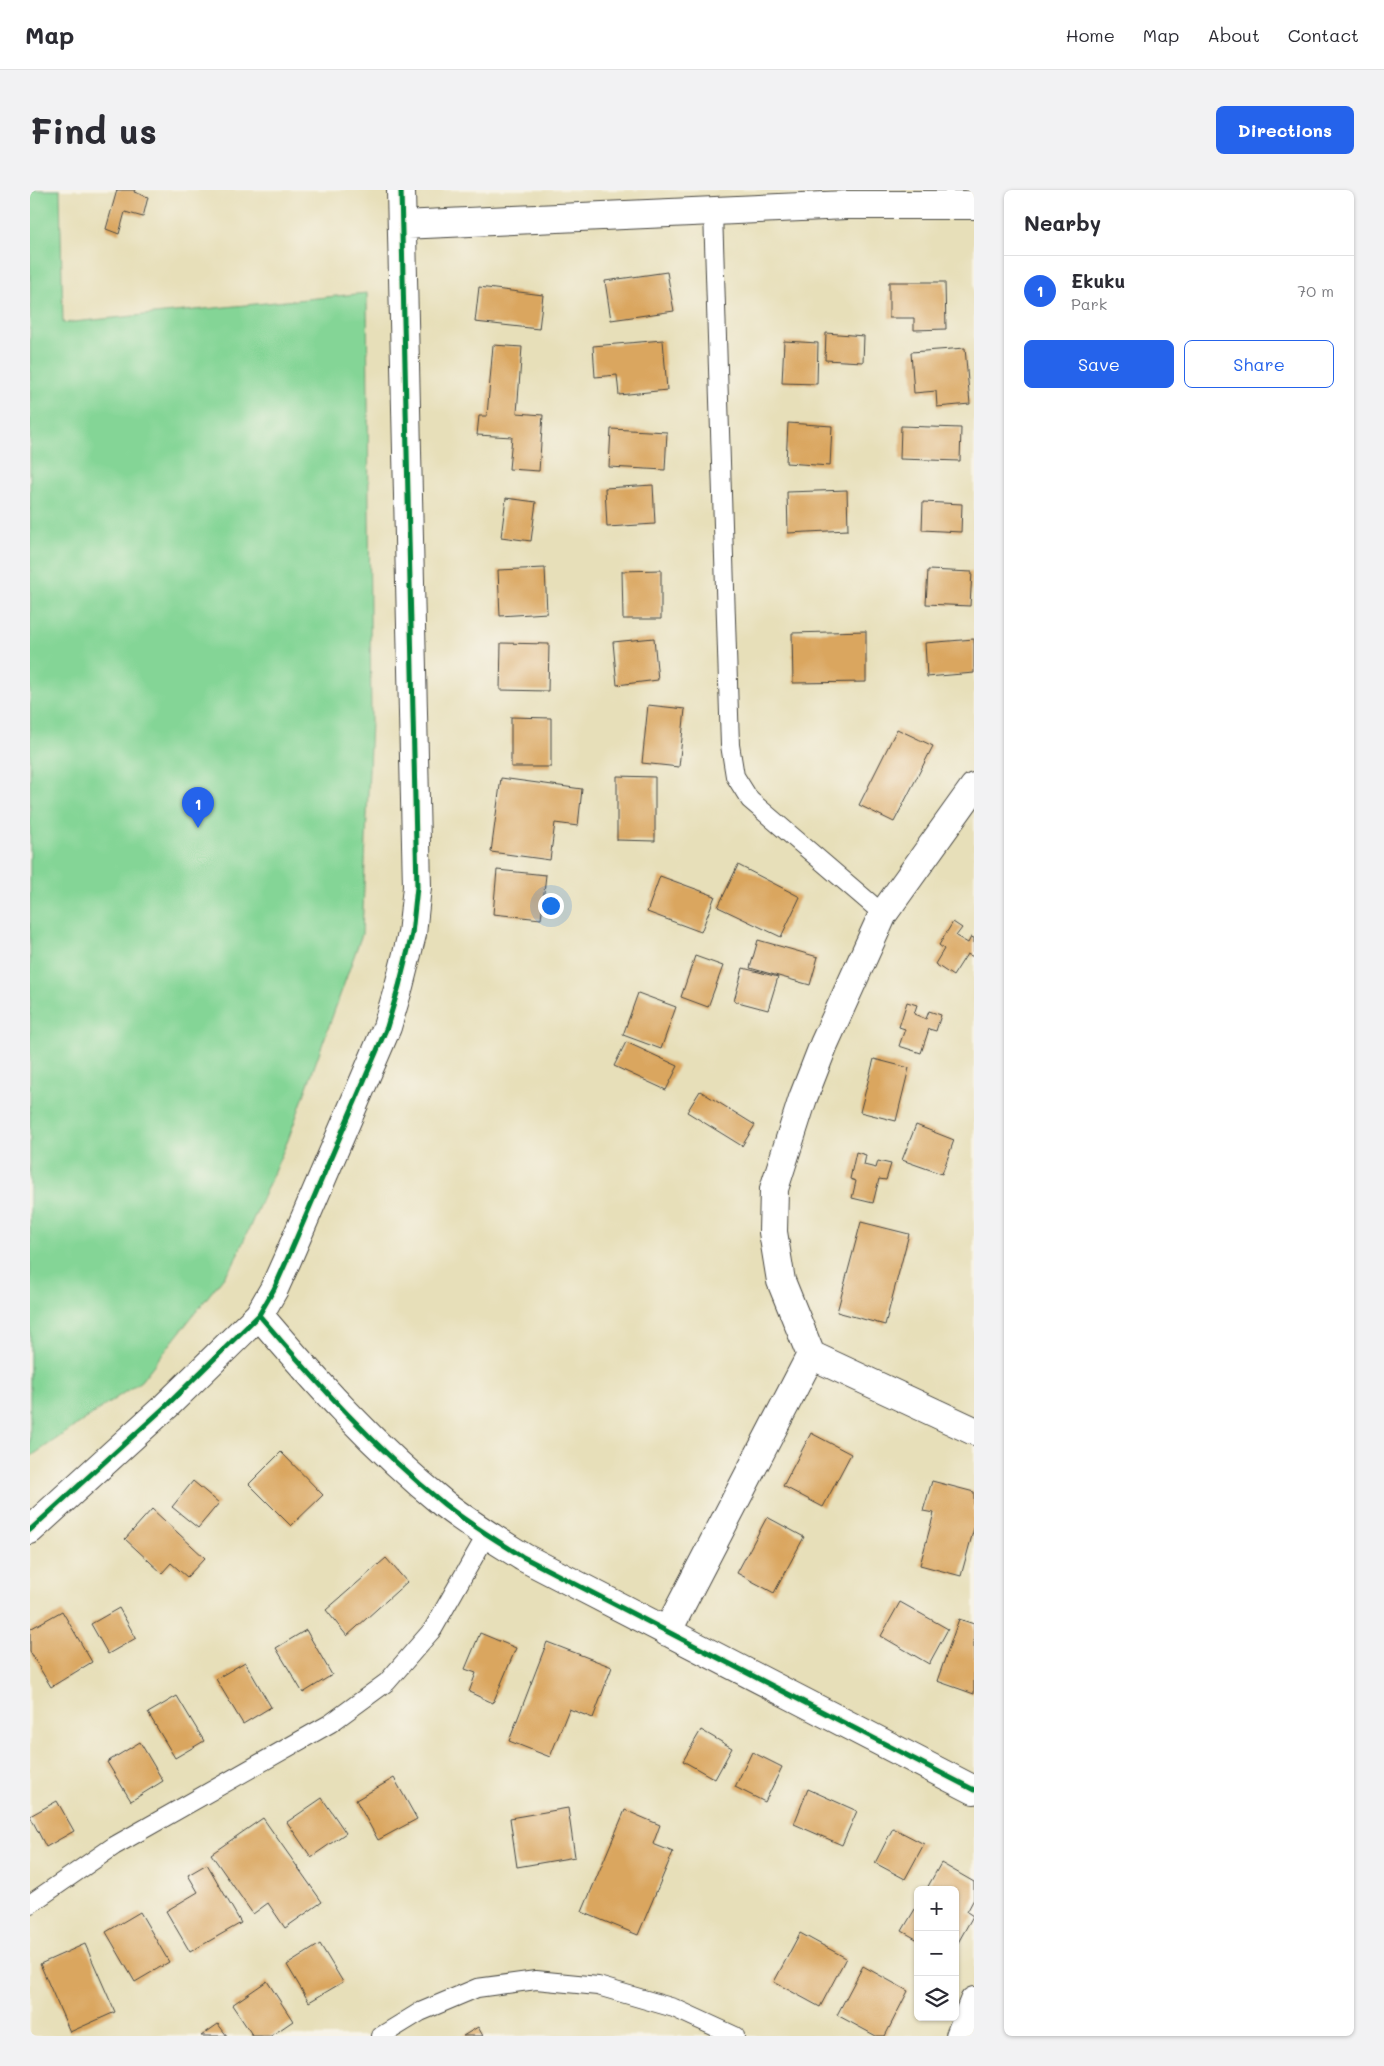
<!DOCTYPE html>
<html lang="en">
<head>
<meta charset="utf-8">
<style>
  body { margin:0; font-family:Mali,sans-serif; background:#f2f2f3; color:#2b2b33 }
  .controls { position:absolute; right:15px; bottom:15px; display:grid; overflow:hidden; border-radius:8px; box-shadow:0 1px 4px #0004 }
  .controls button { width:45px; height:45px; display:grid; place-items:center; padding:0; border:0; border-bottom:1px solid #e1e1e2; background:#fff; color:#2b2b33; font:25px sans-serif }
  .you { position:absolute; left:520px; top:715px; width:18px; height:18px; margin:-12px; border:4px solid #fff; border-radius:50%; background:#1a73e8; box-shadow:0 0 0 8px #1a73e833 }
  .badge { display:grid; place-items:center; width:32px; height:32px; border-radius:50%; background:#2563eb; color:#fff; font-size:16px; font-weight:700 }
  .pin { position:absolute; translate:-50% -41px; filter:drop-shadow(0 1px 2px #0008) }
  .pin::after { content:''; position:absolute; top:26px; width:18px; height:15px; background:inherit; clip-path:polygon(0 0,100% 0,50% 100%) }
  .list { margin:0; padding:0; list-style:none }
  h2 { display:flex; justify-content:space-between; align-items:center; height:65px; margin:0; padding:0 20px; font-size:21px }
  h2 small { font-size:16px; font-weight:400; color:#7c7c81 }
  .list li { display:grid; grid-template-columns:32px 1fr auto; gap:15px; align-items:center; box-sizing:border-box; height:70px; padding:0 20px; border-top:1px solid #e1e1e2 }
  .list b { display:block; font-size:19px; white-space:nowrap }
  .list p { margin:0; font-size:16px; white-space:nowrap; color:#7c7c81 }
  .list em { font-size:16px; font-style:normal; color:#7c7c81 }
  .actions { display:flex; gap:10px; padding:15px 20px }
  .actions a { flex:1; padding:11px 0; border:1px solid #2563eb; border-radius:8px; text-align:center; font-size:18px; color:#2563eb }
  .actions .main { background:#2563eb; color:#fff }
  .icon { flex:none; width:28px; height:28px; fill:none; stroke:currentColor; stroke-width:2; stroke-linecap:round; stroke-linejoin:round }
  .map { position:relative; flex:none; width:944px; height:1846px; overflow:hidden; border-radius:8px }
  header { display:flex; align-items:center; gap:30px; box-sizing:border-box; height:70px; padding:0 25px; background:#fff; border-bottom:1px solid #e1e1e2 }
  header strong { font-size:24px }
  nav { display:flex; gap:28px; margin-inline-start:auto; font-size:18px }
  .intro { display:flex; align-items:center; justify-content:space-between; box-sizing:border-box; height:120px; padding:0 30px }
  h1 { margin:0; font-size:35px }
  .button { padding:12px 22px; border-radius:8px; background:#2563eb; color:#fff; font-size:18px; font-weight:700 }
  main { display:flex; gap:30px; padding:0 30px }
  aside { flex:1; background:#fff; border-radius:8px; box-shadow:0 1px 4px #0004 }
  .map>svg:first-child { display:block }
  .green { fill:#84d596; stroke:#588060 }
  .building { fill:#daa65f }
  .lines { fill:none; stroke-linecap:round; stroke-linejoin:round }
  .service-casing { stroke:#474640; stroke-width:20 }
  .minor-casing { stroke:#474640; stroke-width:30 }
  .service { stroke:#fff; stroke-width:18 }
  .minor { stroke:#fff; stroke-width:28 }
  .cycleway-casing { stroke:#f7f3e8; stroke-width:8 }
  .cycleway { stroke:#00873e; stroke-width:5 }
</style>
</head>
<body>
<header>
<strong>Map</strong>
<nav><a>Home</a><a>Map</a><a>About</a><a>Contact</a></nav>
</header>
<div class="intro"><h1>Find us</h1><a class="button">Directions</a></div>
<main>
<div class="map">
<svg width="944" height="1846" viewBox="0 0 944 1846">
  <rect width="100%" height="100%" fill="#f7f3e8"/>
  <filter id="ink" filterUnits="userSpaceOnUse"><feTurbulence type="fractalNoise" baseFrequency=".02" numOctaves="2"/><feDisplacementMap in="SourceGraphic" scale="10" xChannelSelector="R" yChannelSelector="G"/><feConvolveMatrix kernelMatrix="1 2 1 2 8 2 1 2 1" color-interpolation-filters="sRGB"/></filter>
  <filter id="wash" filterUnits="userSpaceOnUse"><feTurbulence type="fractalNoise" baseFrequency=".0096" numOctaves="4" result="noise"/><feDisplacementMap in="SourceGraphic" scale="20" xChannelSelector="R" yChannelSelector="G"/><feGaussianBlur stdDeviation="1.12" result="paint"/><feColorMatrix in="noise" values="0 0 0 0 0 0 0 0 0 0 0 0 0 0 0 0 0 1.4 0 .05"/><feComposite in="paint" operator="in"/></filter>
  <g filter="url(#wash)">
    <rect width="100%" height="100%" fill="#e7dfb9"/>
    <path class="green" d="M0,0H30L33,133L337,103L341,532L332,744L258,950L203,1075L111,1191L0,1267Z"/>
    <g id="blocks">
      <path class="building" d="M87,0H105L104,2L118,7L113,27L95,22L89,44L76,39Z
        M637,82L644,121L581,130L575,91Z
        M859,92H915L916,139L884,140V128H859Z
        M449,97L513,105L509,139L445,132Z
        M796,143L834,146L833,172L795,170Z
        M633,150L637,200L589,205L587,185L565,187L563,156Z
        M754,151L788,153L787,194L752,193Z
        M463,155L492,157L487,223L513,225L509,281L479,279L482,247L447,245L449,226H457Z
        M935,158L940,214L907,217L906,201L884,203L881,162Z
        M758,233L802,236L800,276L756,273Z
        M871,236L931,238L930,271L870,269Z
        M581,239L637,242L635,280L579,277Z
        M623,295L625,334L577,337L575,298Z
        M817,300L818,340L758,343L757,302Z
        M476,308L506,312L501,351L471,347Z
        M893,312L932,314L931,342L892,340Z
        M515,378L517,423L470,426L468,380Z
        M631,380V429H593L592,381Z
        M898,380L942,382L940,416L896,414Z
        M836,441V492L763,493L762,443Z
        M624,448L628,490L587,495L583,452Z
        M944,449V483L897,487L895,453Z
        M471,453L519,454L518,501L470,500Z
        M618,515L655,519L649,577L612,573Z
        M481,527L521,528V577H481Z
        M867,539L903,556L864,632L829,615Z
        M587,586L625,587V651L587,650Z
        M471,588L552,599L548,636L525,633L520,670L461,662Z
        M708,675L770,707L751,747L688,717Z
        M467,680L516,685L511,729L463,724Z
        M630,686L685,706L671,742L617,722Z
        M923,732L932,738L926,746L938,753L941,747L944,748V767L937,764L923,786L905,774L914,759L909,755Z
        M728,750L788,767L780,795L720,778Z
        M665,766L693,776L678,817L651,807Z
        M713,778L748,787L738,820L704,811Z
        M608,803L646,817L631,859L593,845Z
        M877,812L887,815L884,824L896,829L899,821L911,825L906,841L899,839L891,863L869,856L875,839L869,837Z
        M596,852L648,876L636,900L584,876Z
        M844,869L879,878L866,931L830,922Z
        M670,901L725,935L712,956L657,922Z
        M886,935L924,950L912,984L872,970Z
        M826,962L836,965L834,975L846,978L848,971L861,974L856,990L849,989L843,1013L822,1008L826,991L820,989Z
        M831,1032L879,1044L855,1135L807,1122Z
        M781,1243L821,1264L793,1317L753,1296Z
        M251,1262L293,1305L261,1336L219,1294Z
        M163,1291L189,1313L168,1338L142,1317Z
        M902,1291L944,1302V1338L931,1386L890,1375L904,1323L893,1321Z
        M122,1319L175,1368L157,1387L141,1373L132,1383L95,1349Z
        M737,1327L774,1347L744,1403L707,1383Z
        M356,1368L377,1392L317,1446L296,1420Z
        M870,1412L918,1439L899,1474L851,1446Z
        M89,1418L106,1448L78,1464L61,1434Z
        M32,1421L62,1472L21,1497L0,1462V1439Z
        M929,1429L944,1434V1504L907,1491Z
        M276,1440L302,1485L273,1503L246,1458Z
        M450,1443L486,1458L463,1513L439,1502L446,1483L435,1479Z
        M517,1452L582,1477L563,1528L539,1519L520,1567L479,1551Z
        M215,1472L241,1517L213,1534L186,1489Z
        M147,1506L174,1551L145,1568L118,1523Z
        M671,1540L702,1558L685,1589L653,1571Z
        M110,1552L133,1591L101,1611L77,1572Z
        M722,1562L752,1577L735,1612L705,1597Z
        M364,1588L387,1629L348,1650L326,1610Z
        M778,1599L827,1621L812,1655L764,1634Z
        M292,1608L316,1643L281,1667L257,1632Z
        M27,1611L44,1641L16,1657L0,1626Z
        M538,1618L545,1667L487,1677L480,1628Z
        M595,1620L630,1635L623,1654L643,1662L608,1745L552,1722Z
        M233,1628L292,1712L255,1738L238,1713L223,1724L181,1664Z
        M863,1638L894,1654L875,1689L845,1673Z
        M911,1673L944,1692V1709L937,1722L943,1726L925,1758V1700H896Z
        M177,1674L211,1733L160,1762L136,1721L168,1702L158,1685Z
        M888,1714V1750L872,1741Z
        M110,1722L139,1772L105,1792L76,1742Z
        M770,1743L816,1768L790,1817L744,1792Z
        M55,1754L85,1822L40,1842L10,1774Z
        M290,1754L313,1792L279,1812L257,1775Z
        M833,1776L878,1801L855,1846H846L807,1825Z
        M237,1791L263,1831L241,1846H223L202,1815Z
        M188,1834L197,1846H171Z
        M448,1837L453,1846H433Z"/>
    </g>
  </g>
  <g filter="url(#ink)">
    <use href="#blocks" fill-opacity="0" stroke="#474640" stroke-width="1"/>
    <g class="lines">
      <g class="service-casing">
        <path id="service" d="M683,22L700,555L705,586L720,610L853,724
          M0,1714L84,1656L301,1533L357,1492L403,1439L457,1344
          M351,1846L390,1822L447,1798L506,1790L568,1796L644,1818L705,1846"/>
      </g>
      <g class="minor-casing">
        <path id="minor" d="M372,35L817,15H944
          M944,597L853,724L794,854L773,908L744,999L743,1042L751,1091L781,1165L944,1241
          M229,1125C286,1192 345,1258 414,1314C439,1334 466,1350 493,1367L944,1600
          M0,1340L136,1216L229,1125L244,1099L257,1070L357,837L369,796L382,744L387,697L371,0
          M637,1442L781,1165
          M930,1846L944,1811"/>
      </g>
      <use href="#service" class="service"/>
      <use href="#minor" class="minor"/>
      <g class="cycleway-casing">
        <path id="cycleway" d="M229,1125C286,1192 345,1258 414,1314C439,1334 466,1350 493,1367L944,1600
          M0,1340L136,1216L229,1125L244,1099L257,1070L357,837L369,796L382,744L387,697L371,0"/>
      </g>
      <use href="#cycleway" class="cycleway"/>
    </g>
  </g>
</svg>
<div class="controls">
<button>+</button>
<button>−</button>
<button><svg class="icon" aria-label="layers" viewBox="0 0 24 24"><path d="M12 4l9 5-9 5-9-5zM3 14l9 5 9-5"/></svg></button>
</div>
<div class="you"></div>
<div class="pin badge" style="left:168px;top:638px">1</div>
</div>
<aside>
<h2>Nearby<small></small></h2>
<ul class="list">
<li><span class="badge">1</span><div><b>Ekuku</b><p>Park</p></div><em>70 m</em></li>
</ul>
<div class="actions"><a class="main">Save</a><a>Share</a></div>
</aside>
</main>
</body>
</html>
